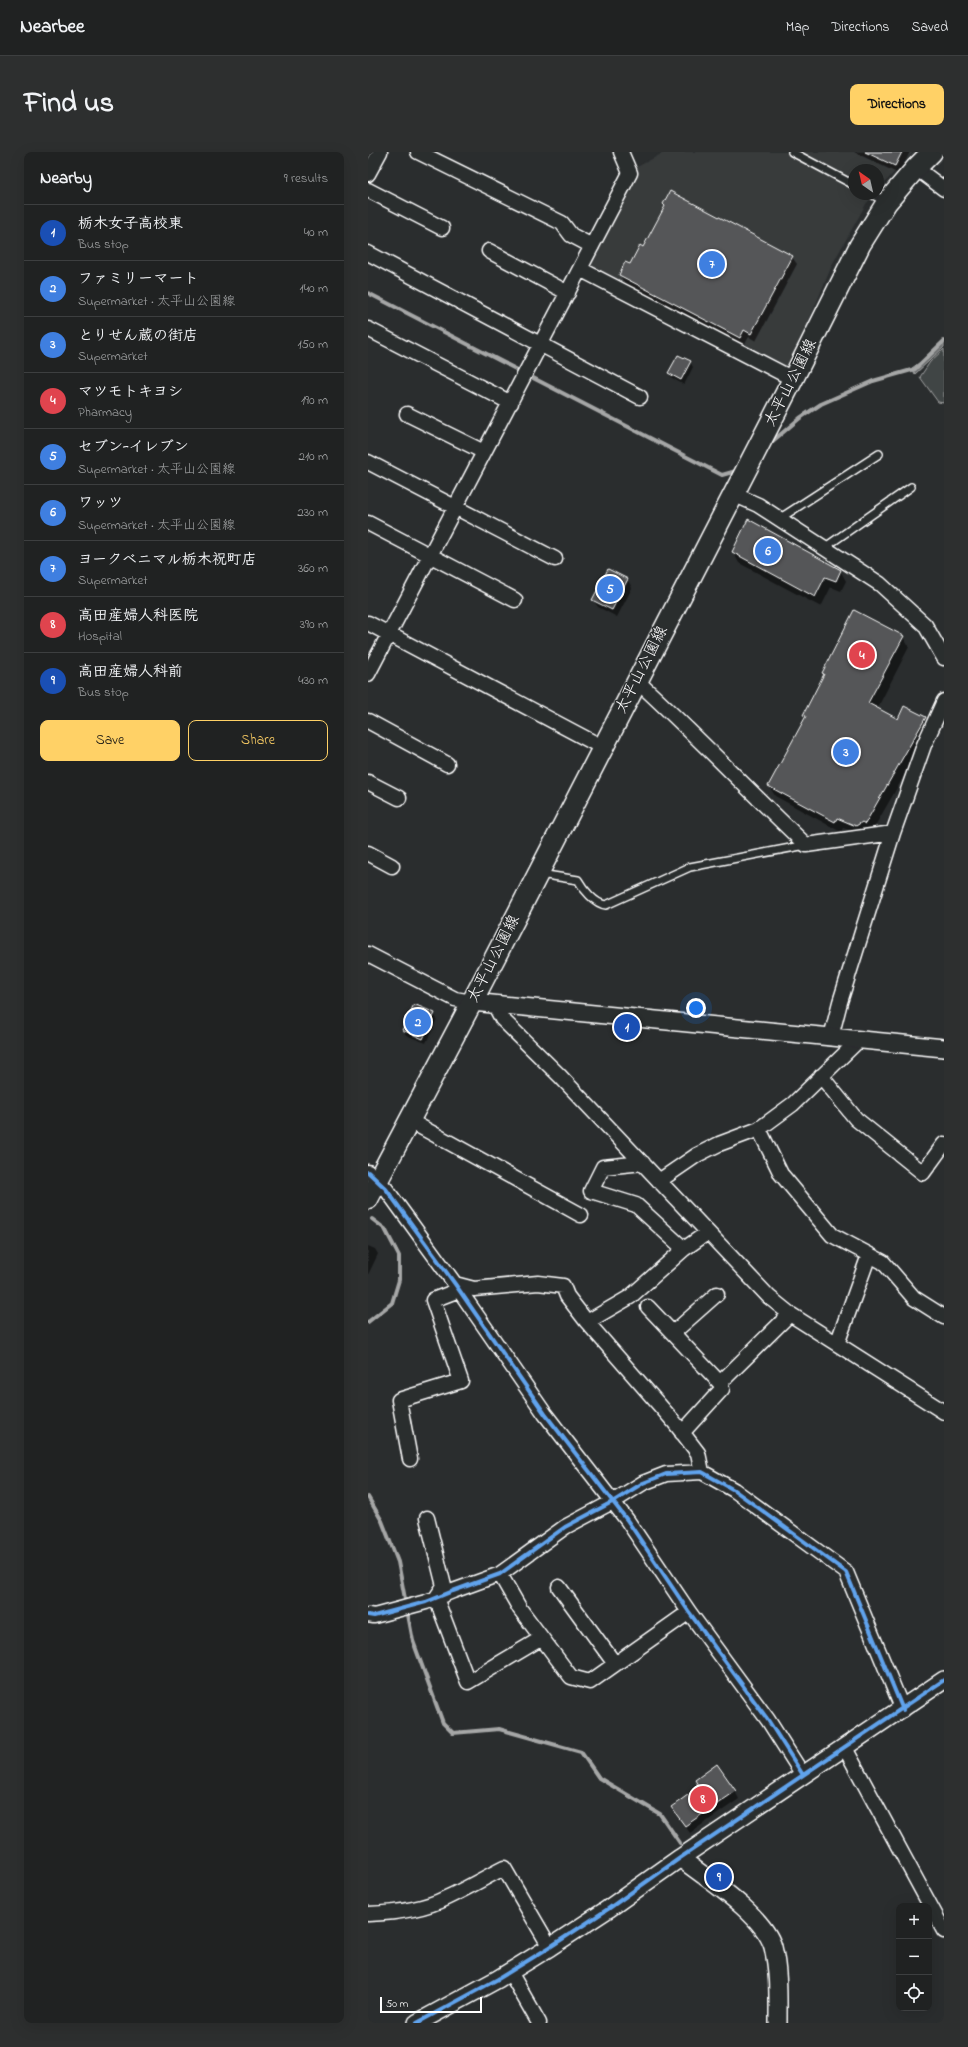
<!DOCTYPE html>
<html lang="en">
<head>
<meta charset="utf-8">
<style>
  body { margin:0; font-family:"Indie Flower","Klee One",sans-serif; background:#2d2f2f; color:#f1f3f6 }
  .controls { position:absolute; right:12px; bottom:12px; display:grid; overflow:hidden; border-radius:8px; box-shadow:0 4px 16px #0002 }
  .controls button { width:36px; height:36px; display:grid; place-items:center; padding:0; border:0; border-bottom:1px solid #3d3f40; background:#202222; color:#f1f3f6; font:20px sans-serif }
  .compass { position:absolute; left:480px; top:12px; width:36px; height:36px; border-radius:50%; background:#202222; box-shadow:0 4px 16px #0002; rotate:326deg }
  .scale { position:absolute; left:12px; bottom:10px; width:102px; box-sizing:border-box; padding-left:4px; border:2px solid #fff; border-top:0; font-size:11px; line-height:14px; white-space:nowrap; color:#fff; -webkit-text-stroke:3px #2a2d2e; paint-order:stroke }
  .you { position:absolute; left:328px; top:856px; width:14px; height:14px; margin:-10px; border:3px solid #fff; border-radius:50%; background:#1a73e8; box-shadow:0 0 0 6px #1a73e833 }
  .badge { display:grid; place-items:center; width:26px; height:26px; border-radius:50%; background:#ffd166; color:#fff; font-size:13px; font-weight:700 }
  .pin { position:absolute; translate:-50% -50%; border:2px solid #fff; box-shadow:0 1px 4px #0006 }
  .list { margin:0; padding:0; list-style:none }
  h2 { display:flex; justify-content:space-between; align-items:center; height:52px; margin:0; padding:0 16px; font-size:17px }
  h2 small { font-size:13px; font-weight:400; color:#a2a4a5 }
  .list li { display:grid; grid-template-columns:26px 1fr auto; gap:12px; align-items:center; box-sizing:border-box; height:56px; padding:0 16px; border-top:1px solid #3d3f40 }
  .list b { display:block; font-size:15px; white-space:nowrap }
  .list p { margin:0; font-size:13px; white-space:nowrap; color:#a2a4a5 }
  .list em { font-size:13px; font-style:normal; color:#a2a4a5 }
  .actions { display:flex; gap:8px; padding:12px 16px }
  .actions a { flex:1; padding:9px 0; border:1px solid #ffd166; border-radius:8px; text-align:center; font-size:14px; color:#ffd166 }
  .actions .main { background:#ffd166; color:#111 }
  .icon { flex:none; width:22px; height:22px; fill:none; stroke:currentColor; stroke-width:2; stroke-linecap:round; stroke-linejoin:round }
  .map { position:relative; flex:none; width:576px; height:1871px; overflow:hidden; border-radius:8px }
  header { display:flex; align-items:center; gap:24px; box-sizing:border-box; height:56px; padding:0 20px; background:#202222; border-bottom:1px solid #3d3f40 }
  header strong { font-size:19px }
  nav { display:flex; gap:22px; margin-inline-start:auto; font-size:14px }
  .intro { display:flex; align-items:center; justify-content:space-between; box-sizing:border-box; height:96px; padding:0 24px }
  h1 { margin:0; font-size:28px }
  .button { padding:10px 18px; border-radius:8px; background:#ffd166; color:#111; font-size:14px; font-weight:700 }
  main { display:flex; gap:24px; padding:0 24px }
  aside { flex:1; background:#202222; border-radius:8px; box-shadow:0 4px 16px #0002 }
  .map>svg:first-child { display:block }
  .built { fill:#373a3b }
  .green { fill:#414445; stroke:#a0a2a2 }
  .water { fill:#6a6c6d; stroke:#a6a7a7 }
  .shadow { fill:#0007 }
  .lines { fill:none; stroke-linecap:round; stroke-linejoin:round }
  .stream { stroke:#a6a7a7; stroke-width:4 }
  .building { fill:#555758; stroke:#fff }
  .service-casing { stroke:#fff; stroke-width:10 }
  .minor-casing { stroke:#fff; stroke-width:17 }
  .tertiary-casing { stroke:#fff; stroke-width:20 }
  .secondary-casing { stroke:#fff; stroke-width:23 }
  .service { stroke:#2a2d2e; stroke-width:7 }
  .minor { stroke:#2a2d2e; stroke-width:14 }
  .tertiary { stroke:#2a2d2e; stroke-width:17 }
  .secondary { stroke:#2a2d2e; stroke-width:20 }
  .cycleway-casing { stroke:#2a2d2e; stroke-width:6 }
  .cycleway { stroke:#60a3ed; stroke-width:4 }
  .labels { text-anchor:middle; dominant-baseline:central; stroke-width:3; stroke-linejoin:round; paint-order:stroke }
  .street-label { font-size:16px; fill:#fff; stroke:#2a2d2e }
</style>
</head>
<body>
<header>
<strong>Nearbee</strong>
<nav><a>Map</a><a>Directions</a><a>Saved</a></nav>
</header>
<div class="intro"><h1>Find us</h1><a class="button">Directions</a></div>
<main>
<aside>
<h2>Nearby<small>9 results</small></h2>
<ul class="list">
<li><span class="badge" style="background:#1a4fb4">1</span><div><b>栃木女子高校東</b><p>Bus stop</p></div><em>40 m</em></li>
<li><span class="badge" style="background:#3f7fe0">2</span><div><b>ファミリーマート</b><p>Supermarket · 太平山公園線</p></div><em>140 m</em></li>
<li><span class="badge" style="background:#3f7fe0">3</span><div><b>とりせん蔵の街店</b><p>Supermarket</p></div><em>150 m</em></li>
<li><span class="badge" style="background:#e0444e">4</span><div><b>マツモトキヨシ</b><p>Pharmacy</p></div><em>190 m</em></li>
<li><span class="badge" style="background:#3f7fe0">5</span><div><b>セブン-イレブン</b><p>Supermarket · 太平山公園線</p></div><em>210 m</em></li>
<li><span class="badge" style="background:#3f7fe0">6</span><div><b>ワッツ</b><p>Supermarket · 太平山公園線</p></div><em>230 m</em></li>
<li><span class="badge" style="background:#3f7fe0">7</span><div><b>ヨークベニマル栃木祝町店</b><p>Supermarket</p></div><em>360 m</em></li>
<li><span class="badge" style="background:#e0444e">8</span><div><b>高田産婦人科医院</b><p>Hospital</p></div><em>390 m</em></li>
<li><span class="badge" style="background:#1a4fb4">9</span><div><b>高田産婦人科前</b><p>Bus stop</p></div><em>430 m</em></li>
</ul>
<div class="actions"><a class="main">Save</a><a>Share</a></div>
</aside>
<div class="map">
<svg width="576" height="1871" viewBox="0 0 576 1871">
  <rect width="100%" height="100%" fill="#2a2d2e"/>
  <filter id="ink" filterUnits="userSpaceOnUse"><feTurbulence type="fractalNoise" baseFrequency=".025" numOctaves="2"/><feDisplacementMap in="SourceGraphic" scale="8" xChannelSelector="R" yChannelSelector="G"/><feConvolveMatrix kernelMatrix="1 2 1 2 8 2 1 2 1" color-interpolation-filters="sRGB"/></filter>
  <g filter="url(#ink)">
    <path class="built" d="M297,0H545L510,38V18H486V42H507L498,52L465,111L440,171L418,216L224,115L222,109L269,15Z"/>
    <path class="green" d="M576,197V251L570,250L552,225L562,210Z"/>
    <path class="water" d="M576,189V195L547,222L544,216L558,206Z"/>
    <path class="shadow" d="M486,0H542L531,22Z
      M296,52L424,105L429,112L388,189L381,185L376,194L256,131L252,123L276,97L298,55Z
      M322,210L325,215L316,233L304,226L301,221Z
      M365,400L472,418L478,429L473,439L463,435L453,455L371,411Z
      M260,428L264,436L249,465L230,455L225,448Z
      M535,485L541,495L509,557L530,568L557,566L563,577L503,681L495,684L475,676L473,680L407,644L401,634L438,566L436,563L456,523L455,521Z
      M66,862L69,867L58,891L38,883L35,877Z
      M0,1094L7,1097L10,1102L0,1123Z
      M367,1639L371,1647L322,1681L309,1663Z"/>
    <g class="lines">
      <path class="stream" d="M0,141L354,323L368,319
        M400,293L432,266L453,252L505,229L547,217L576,189
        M0,1170L24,1151L31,1128V1104L17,1077L4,1067
        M0,1345L14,1369L30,1410L45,1489L75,1571L85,1581L131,1577L213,1600L231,1626L292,1662L312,1691"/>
    </g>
    <path class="building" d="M497,0H534L527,14Z
      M302,39L425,104L383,182L376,178L372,186L251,123L257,110L262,112L272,93L275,95L297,54L295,52Z
      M310,203L323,209L313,228L300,221Z
      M380,367L473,418L468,429L457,425L447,445L364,400Z
      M240,417L260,427L244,458L224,448Z
      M486,458L536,484L500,551L530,567L536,554L558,565L497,672L494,670L488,674L469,666L467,670L400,634L438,564L435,563L456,522L454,521Z
      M46,852L67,861L55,887L34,878Z
      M349,1612L368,1639L317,1674L303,1655L331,1635L327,1628Z"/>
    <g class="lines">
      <g class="service-casing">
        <path id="service" d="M424,0L486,33
          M503,42L517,49
          M411,367L511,302
          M456,396L543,335
          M172,722L210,728C215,737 227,752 238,753L322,715L438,693"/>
      </g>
      <g class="minor-casing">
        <path id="minor" d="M50,0L194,71L203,83L224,94
          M548,16L576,37
          M0,22L12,0
          M0,38L74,76
          M121,99L200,141
          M0,101L272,245
          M212,117L425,227
          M0,177L143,251
          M39,262L116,300
          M0,310L187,407
          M365,342L390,353L512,432L557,473L576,506
          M0,371L147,448
          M0,471L234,595
          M0,522L262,21L253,0
          M269,529C327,582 381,639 438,693L525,681L472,850L463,885
          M0,569L79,612
          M0,630L31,646
          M525,681L556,593L576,549
          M0,701L24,714
          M0,802L87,847L104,850
          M126,852L134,867L192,924L401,1145L422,1162L576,1260
          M453,924L488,967L555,1021L576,992
          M42,969L213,1063
          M391,977L413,1022L464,1083L515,1110L546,1146L576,1165
          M275,1011L235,1015L223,1039L268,1053L316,1097
          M0,1020L18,1037L87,1132L177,1262L259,1368L321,1460L400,1568L435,1623
          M291,1029L329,1003L351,992L391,977L425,952L491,888
          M87,1132L106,1137L170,1131L195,1134L199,1144L219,1170L307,1271L330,1301L334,1320
          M280,1155L352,1231L422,1162
          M219,1170L262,1145L316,1097L339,1081
          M305,1181L349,1142
          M469,1192L501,1103
          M314,1281L354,1237L352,1231
          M42,1307L31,1248L93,1229L65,1148L91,1138
          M59,1366L76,1434L68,1446L100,1530L174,1486
          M132,1422L152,1457L203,1525L222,1530L321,1460
          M191,1435L247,1512
          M0,1463L6,1464L58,1450L85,1439L132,1422L197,1375L246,1349L275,1331L298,1322L334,1320L366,1338L478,1420L535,1558
          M477,1596L576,1779
          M0,1762C26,1761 55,1758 78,1746C98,1737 116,1726 136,1716L182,1795
          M142,1820L171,1871"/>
      </g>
      <g class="tertiary-casing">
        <path id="tertiary" d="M104,850L576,896
          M312,1706C338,1726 396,1763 405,1795C411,1820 410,1846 410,1871
          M49,1871L130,1827L182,1795L240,1757L312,1706L576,1528"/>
      </g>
      <g class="secondary-casing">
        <path id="secondary" d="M0,1047L104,850L425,227L492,93L519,50L548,16L564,0"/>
      </g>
      <use href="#service" class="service"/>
      <use href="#minor" class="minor"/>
      <use href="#tertiary" class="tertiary"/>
      <use href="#secondary" class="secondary"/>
      <g class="cycleway-casing">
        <path id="cycleway" d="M0,1020L18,1037L87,1132L177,1262L259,1368L321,1460L400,1568L435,1623
          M0,1463L6,1464L58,1450L85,1439L132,1422L197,1375L246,1349L275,1331L298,1322L334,1320L366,1338L478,1420L535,1558
          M49,1871L130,1827L182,1795L240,1757L312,1706L576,1528"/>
      </g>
      <use href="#cycleway" class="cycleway"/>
    </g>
  </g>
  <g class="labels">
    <g class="street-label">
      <text transform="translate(423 231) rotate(-63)">太平山公園線</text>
      <text transform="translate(274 518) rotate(-63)">太平山公園線</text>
      <text transform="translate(126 807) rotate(-63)">太平山公園線</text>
    </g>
  </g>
</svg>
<div class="controls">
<button>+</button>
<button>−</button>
<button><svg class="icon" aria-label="locate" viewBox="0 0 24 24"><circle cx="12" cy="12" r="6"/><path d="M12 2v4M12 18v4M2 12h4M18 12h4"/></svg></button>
</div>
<svg class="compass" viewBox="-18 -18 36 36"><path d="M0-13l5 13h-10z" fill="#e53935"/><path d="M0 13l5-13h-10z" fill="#a2a4a5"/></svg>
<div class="scale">50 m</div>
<div class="you"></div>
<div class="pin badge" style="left:259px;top:875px;background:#1a4fb4">1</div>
<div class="pin badge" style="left:50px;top:870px;background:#3f7fe0">2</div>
<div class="pin badge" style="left:478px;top:600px;background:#3f7fe0">3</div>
<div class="pin badge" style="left:494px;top:503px;background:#e0444e">4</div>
<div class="pin badge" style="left:242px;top:437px;background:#3f7fe0">5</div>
<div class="pin badge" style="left:400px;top:399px;background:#3f7fe0">6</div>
<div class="pin badge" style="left:344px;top:112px;background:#3f7fe0">7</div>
<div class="pin badge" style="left:335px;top:1647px;background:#e0444e">8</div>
<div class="pin badge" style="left:351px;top:1725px;background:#1a4fb4">9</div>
</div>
</main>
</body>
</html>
